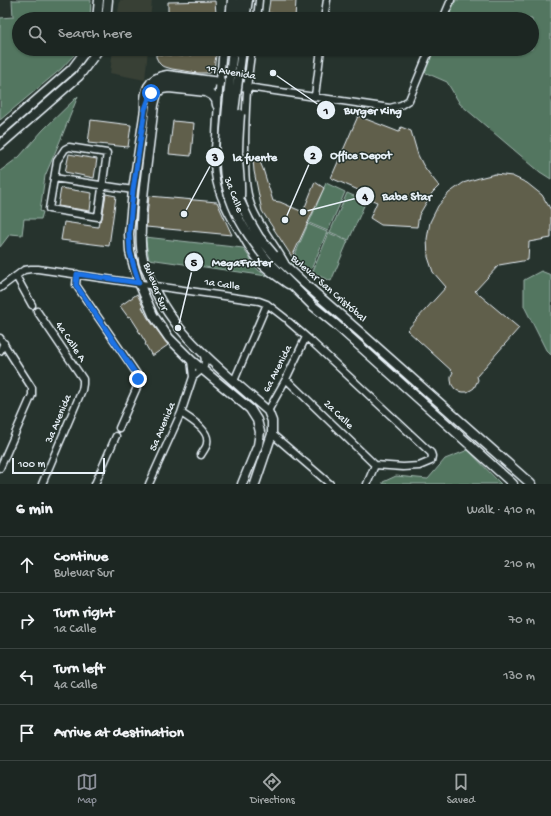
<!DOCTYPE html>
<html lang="en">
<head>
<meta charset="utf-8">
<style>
  body { margin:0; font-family:"Gochi Hand",sans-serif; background:#29322f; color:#f1f3f6 }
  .scale { position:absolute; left:12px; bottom:10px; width:93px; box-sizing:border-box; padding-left:4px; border:2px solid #e8f1f8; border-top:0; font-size:11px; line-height:14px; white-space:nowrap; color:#e8f1f8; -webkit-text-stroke:3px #26332d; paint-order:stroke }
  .stop { position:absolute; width:12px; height:12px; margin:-9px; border:3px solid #1a73e8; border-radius:50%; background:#fff }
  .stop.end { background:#1a73e8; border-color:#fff; box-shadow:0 1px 4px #0008 }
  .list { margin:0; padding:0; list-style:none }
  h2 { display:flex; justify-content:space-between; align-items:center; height:52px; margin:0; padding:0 16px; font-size:17px }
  h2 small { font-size:13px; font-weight:400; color:#a0a5a5 }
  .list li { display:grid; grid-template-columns:26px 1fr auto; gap:12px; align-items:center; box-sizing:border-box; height:56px; padding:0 16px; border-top:1px solid #3a4340 }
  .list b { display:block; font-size:15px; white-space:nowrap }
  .list p { margin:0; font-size:13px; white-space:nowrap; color:#a0a5a5 }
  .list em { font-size:13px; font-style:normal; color:#a0a5a5 }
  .icon { flex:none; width:22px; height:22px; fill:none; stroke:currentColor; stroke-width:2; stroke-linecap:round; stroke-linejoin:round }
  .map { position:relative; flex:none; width:551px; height:484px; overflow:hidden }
  .search { position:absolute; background:#1c2622; box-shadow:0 1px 3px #0004; left:12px; right:12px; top:12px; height:44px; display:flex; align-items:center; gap:10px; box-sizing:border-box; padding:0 14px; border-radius:22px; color:#a0a5a5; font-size:15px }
  .sheet { height:276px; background:#1c2622 }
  nav { display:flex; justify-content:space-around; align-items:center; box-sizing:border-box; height:56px; border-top:1px solid #3a4340; background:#1c2622; font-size:11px; color:#a0a5a5 }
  nav a { display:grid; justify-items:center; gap:2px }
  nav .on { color:#8c9099 }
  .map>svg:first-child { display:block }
  .built { fill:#384036 }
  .green { fill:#537660; stroke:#9eb4ac }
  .building { fill:#615e4b; stroke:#e8f1f8 }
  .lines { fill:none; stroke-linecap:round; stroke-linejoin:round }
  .major-tunnel { stroke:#43504b; stroke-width:8; stroke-dasharray:8 4; stroke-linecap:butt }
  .minor-casing { stroke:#e8f1f8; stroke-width:9 }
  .major-casing { stroke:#e8f1f8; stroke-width:11 }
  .minor { stroke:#26332d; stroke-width:6 }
  .major { stroke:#26332d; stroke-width:8 }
  .major-bridge-casing { stroke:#e8f1f8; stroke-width:11; stroke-linecap:butt }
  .major-bridge { stroke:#26332d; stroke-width:8 }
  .route { stroke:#1a73e8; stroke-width:5 }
  .labels { text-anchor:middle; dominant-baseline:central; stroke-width:3; stroke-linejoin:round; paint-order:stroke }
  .street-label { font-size:11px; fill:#e8f1f8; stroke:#26332d }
  .leader { fill:none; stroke:#e8f1f8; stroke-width:1.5 }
  .callout-dot { fill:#e8f1f8; stroke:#26332d; stroke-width:1.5 }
  .mark-label { font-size:12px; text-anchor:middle; font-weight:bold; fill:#111 }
  .callout-label { font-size:12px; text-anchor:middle; font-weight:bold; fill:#e8f1f8; stroke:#26332d; stroke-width:3; stroke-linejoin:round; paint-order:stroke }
</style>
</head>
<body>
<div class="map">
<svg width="551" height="484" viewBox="0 0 551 484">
  <rect width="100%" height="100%" fill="#26332d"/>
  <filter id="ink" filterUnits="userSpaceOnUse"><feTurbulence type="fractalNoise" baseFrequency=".025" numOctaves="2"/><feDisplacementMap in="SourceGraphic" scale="8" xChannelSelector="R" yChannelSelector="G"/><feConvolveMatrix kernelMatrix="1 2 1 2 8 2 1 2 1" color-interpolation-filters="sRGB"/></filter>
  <g filter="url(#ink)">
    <path class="built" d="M120,0H152L150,19H117Z
      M113,49H148L145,80L110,73Z"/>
    <path class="green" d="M12,0H91L90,19H19V49H78L74,55L61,69L0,120V18L13,17Z
      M456,0H551V179L540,172L460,104L447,82L424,72L434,49H532V19H447Z
      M78,96L60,141L45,176L40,211L43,212L41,219H24L22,235L10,234L0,247V171L19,157L43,130Z
      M326,183L345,192L328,231L309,223Z
      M347,193L366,201L349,240L330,232Z
      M308,224L327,232L310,272L291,264Z
      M329,233L348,241L331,281L312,273Z
      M145,237L243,248L258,270L267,276L149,259Z
      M541,271L551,275V355L546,350L524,306V280Z
      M468,450L501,484H383V482L396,476L428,479L445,459Z"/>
    <path class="building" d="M270,0H296L295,19H289V15L268,13Z
      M215,1L216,14L168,13V2Z
      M197,49H217L214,69L210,73H198L172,69L162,66L159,63L156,57V54L183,56V54L190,56L192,50Z
      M358,116L399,132L401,127L411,131L418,155L423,165L431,176L439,186L432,193L419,215L417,227L381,225L370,218L377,202L372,200L374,197L331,178Z
      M91,120L131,125L128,147L88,143Z
      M173,121L194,123L191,156L169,154Z
      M69,154L97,159L94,178L65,172Z
      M258,157L263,169L273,201L280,202L303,212L315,182L324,188L292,257L262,211L254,171L253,159Z
      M495,174L512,176L527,183L542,195L551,210V238L529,242L528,260L499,265L475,291L519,328L477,376L478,380L474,388L471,390L467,392H463L458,391L455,389L452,385L451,380V376L453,372L407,330L446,287L433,272L428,257L427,239L430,222L438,206L449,193L463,183L479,178Z
      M61,188L92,193L90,211L58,206Z
      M106,194L116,196L109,246L61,240L64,222L98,227L99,221L101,220L102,218Z
      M149,196L217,202L232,235L146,227Z
      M137,294L140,300L143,307H142L148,318L165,341L168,345L152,356L145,344L146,343L138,330H139L130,316L128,317L120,306Z"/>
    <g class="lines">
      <path class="major-tunnel" d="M211,87C223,92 238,101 240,114"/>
      <g class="minor-casing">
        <path id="minor" d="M257,19L259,0
          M324,19L327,0
          M443,19L451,0
          M223,49C220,78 217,108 216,137C215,149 213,162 215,174C218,197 230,218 243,237C248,246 253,255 260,263C268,272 279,278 288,285
          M252,49C246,83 245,118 245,153C245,170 245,189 251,205C259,226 274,243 285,263
          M247,87L390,108L401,105L409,100L430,49
          M315,96L321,49
          M69,147L107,153L98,217L49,209L57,161L65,149Z
          M54,178L133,190
          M77,274L76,285L137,374L138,379V385L119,428
          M16,276L32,305
          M0,288L24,270L31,269H38L259,301L267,304L285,318
          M37,311L83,379V384L82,390L42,484
          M289,322L312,342L431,453L432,456L431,461L419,466L403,467L375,465
          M0,338L32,388V395L0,468
          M0,351L4,343
          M193,377C202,369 207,368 204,355
          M286,379L375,465
          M234,381L267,304
          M268,411L286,379L306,337
          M181,413C190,419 210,430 207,443C207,447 203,451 201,455
          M272,434L330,484
          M95,484L116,436
          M149,484L181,413L193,377L191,360
          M367,484L375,465"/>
      </g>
      <g class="major-casing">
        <path id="major" d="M97,19L99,0
          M106,19L108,0
          M230,19L232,0
          M237,19L240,0
          M245,19L248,0
          M149,98C152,89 157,83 166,82L211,87
          M217,105L216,100L213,96L206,92L169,88L162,89L157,93L154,105C150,140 145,174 142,208C141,224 139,243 143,259C143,263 145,267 147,271C167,331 222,370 268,411L272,421V434L255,484
          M0,132L72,69L87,49
          M0,145L79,76L99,49
          M274,255L305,284L361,333L531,484
          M267,260L313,306L335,324L450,427L513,484
          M242,484L258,445L260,432L257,420L250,409L191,360L169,338L153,315L139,283L134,267L130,252L129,234L133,190L145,109C144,91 147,78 167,75L220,82L247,87"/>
      </g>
      <use href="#minor" class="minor"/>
      <use href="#major" class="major"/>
      <g class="major-bridge-casing">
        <path id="major-bridge" d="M233,49C231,68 229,87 227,107C224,140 219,175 233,206C241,226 254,243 267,260
          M242,49L232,127L231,168L233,181L240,201L249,220L259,237L274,255
          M240,114C239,128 238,142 238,155C238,169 241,183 240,196"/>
      </g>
      <use href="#major-bridge" class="major-bridge"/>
    </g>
  </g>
  <g class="lines" filter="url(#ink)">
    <path class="route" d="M138,379L136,374L76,285L77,274L139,283L134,267L130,252L129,234L133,190L145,109L151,93"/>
  </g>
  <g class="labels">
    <g class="street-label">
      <text transform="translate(231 73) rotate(9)">19 Avenida</text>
      <text transform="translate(233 195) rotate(69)">3a Calle</text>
      <text transform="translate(222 285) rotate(8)">1a Calle</text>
      <text transform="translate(155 287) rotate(68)">Bulevar Sur</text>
      <text transform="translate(328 289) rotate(41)">Bulevar San Cristóbal</text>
      <text transform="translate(70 342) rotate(56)">4a Calle A</text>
      <text transform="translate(278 369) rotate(-63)">6a Avenida</text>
      <text transform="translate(338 415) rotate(44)">2a Calle</text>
      <text transform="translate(59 419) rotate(-67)">3a Avenida</text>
      <text transform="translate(163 427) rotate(-67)">5a Avenida</text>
    </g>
  </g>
  <path class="leader" d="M273 73L326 110M285 220L313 155M184 214L215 157M303 212L365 196M178 328L194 262"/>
  <g class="callout-dot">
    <circle cx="273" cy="73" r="4"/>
    <circle cx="285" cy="220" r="4"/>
    <circle cx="184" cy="214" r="4"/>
    <circle cx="303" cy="212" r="4"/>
    <circle cx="178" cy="328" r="4"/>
    <circle cx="326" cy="110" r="10"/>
    <circle cx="313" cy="155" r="10"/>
    <circle cx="215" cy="157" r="10"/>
    <circle cx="365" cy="196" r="10"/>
    <circle cx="194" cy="262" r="10"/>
  </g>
  <g class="mark-label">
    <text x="326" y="114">1</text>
    <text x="313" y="159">2</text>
    <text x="215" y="161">3</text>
    <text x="365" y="200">4</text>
    <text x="194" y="266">5</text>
  </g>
  <g class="callout-label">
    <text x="373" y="114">Burger King</text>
    <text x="361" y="159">Office Depot</text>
    <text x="255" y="161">la fuente</text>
    <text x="407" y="200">Babe Star</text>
    <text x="242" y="266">MegaFrater</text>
  </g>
</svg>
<div class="scale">100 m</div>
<div class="stop" style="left:151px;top:93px"></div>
<div class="stop end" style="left:138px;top:379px"></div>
<div class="search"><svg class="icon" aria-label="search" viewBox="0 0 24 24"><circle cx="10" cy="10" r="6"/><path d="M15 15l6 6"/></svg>Search here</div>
</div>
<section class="sheet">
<h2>6 min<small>Walk · 410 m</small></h2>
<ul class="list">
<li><svg class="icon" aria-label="ahead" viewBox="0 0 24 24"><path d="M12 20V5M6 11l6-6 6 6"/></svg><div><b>Continue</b><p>Bulevar Sur</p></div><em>210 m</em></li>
<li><svg class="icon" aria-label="right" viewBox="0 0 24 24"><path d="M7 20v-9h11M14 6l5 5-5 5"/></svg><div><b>Turn right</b><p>1a Calle</p></div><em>70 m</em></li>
<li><svg class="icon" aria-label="left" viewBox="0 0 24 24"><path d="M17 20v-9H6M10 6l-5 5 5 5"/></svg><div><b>Turn left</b><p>4a Calle</p></div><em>130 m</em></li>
<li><svg class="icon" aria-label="arrive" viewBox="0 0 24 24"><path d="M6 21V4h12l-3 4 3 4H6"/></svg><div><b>Arrive at destination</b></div></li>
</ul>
</section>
<nav>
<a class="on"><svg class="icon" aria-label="map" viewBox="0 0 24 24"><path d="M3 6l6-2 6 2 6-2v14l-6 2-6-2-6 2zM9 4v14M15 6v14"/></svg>Map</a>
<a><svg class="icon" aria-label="directions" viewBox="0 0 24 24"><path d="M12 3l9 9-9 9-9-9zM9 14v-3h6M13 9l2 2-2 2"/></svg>Directions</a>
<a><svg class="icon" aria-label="saved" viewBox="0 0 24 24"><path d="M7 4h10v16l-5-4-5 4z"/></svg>Saved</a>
</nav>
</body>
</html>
